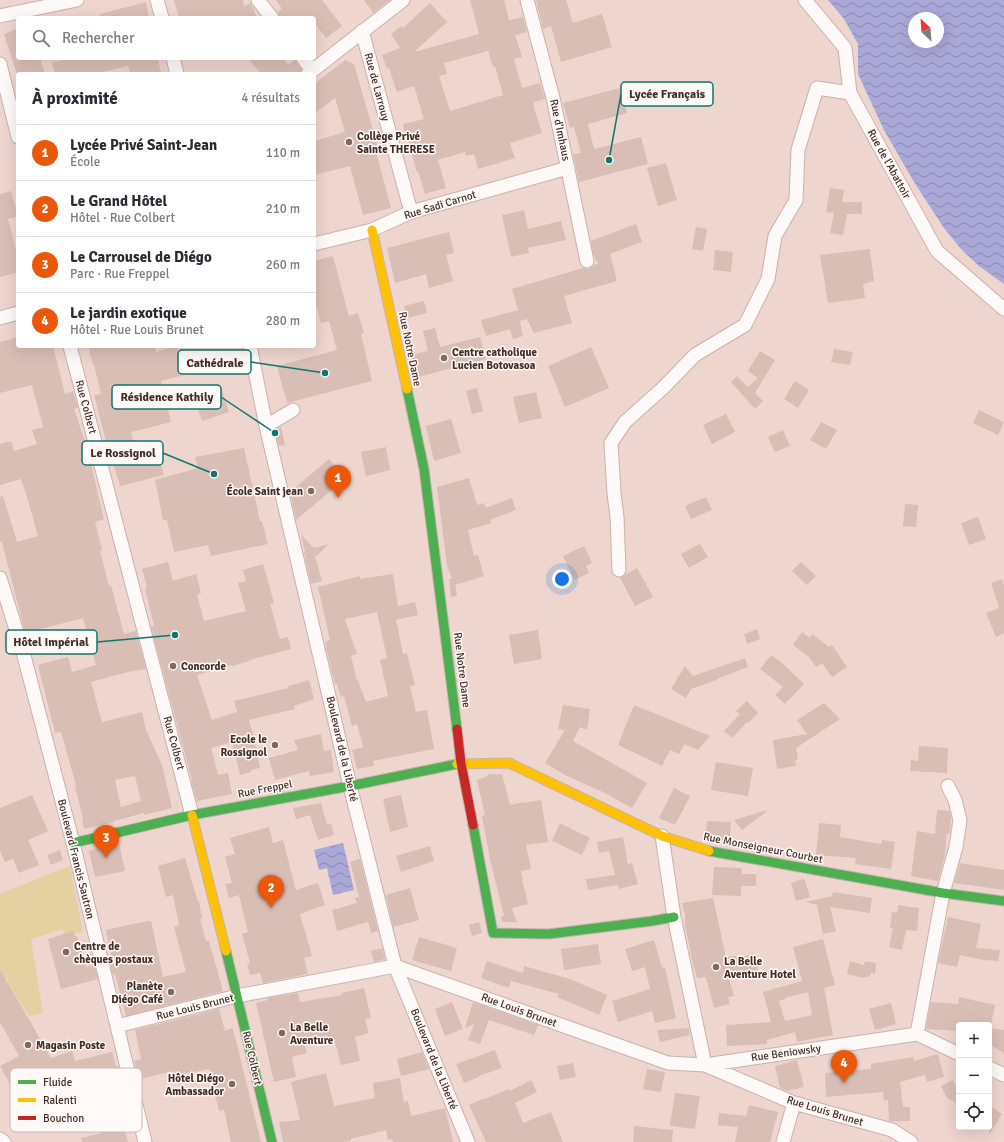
<!DOCTYPE html>
<html lang="fr">
<head>
<meta charset="utf-8">
<style>
  body { margin:0; font-family:Signika,sans-serif; background:#f2f2f3; color:#2b2b33 }
  .controls { position:absolute; right:12px; bottom:12px; display:grid; overflow:hidden; border-radius:4px; box-shadow:0 4px 16px #0002 }
  .controls button { width:36px; height:36px; display:grid; place-items:center; padding:0; border:0; border-bottom:1px solid #e1e1e2; background:#fff; color:#2b2b33; font:20px sans-serif }
  .compass { position:absolute; left:908px; top:12px; width:36px; height:36px; border-radius:50%; background:#fff; box-shadow:0 4px 16px #0002; rotate:335deg }
  .you { position:absolute; left:562px; top:579px; width:14px; height:14px; margin:-10px; border:3px solid #fff; border-radius:50%; background:#1a73e8; box-shadow:0 0 0 6px #1a73e833 }
  .badge { display:grid; place-items:center; width:26px; height:26px; border-radius:50%; background:#ea580c; color:#fff; font-size:13px; font-weight:700 }
  .pin { position:absolute; translate:-50% -33px; filter:drop-shadow(0 1px 2px #0008) }
  .pin::after { content:''; position:absolute; top:21px; width:14px; height:12px; background:inherit; clip-path:polygon(0 0,100% 0,50% 100%) }
  .list { margin:0; padding:0; list-style:none }
  h2 { display:flex; justify-content:space-between; align-items:center; height:52px; margin:0; padding:0 16px; font-size:17px }
  h2 small { font-size:13px; font-weight:400; color:#7c7c81 }
  .list li { display:grid; grid-template-columns:26px 1fr auto; gap:12px; align-items:center; box-sizing:border-box; height:56px; padding:0 16px; border-top:1px solid #e1e1e2 }
  .list b { display:block; font-size:15px; white-space:nowrap }
  .list p { margin:0; font-size:13px; white-space:nowrap; color:#7c7c81 }
  .list em { font-size:13px; font-style:normal; color:#7c7c81 }
  .icon { flex:none; width:22px; height:22px; fill:none; stroke:currentColor; stroke-width:2; stroke-linecap:round; stroke-linejoin:round }
  .map { position:relative; flex:none; width:1004px; height:1142px; overflow:hidden }
  .search { position:absolute; background:#fff; box-shadow:0 4px 16px #0002; left:16px; top:16px; width:300px; height:44px; display:flex; align-items:center; gap:10px; box-sizing:border-box; padding:0 14px; border-radius:4px; color:#7c7c81; font-size:15px }
  .panel { position:absolute; background:#fff; box-shadow:0 4px 16px #0002; left:16px; top:72px; width:300px; height:276px; border-radius:4px }
  .map>svg:first-child { display:block }
  .green { fill:#e5d0a1 }
  .water { fill:url(#water-waves); fill-rule:evenodd }
  .building { fill:#d9beb6; fill-rule:evenodd }
  .lines { fill:none; stroke-linecap:round; stroke-linejoin:round }
  .street-casing { stroke:#c7b2ab; stroke-width:15 }
  .fast-casing { stroke:#c7b2ab; stroke-width:11 }
  .slow-casing { stroke:#c7b2ab; stroke-width:11 }
  .jam-casing { stroke:#c7b2ab; stroke-width:11 }
  .street { stroke:#fcf9f8; stroke-width:13 }
  .fast { stroke:#4caf50; stroke-width:9 }
  .slow { stroke:#ffc107; stroke-width:9 }
  .jam { stroke:#c62828; stroke-width:9 }
  .poi-dot { fill:#7f6861; stroke:#fff9f7; stroke-width:1.5 }
  .labels { text-anchor:middle; dominant-baseline:central; stroke-width:3; stroke-linejoin:round; paint-order:stroke }
  .street-label { font-size:11px; fill:#432d27; stroke:#fff9f7 }
  .poi-label { font-size:11px; font-weight:bold; fill:#432d27; stroke:#fff9f7; text-anchor:start }
  .key { fill:#fff9f7; stroke:#c7bcb9; stroke-width:1 }
  .key-label { font-size:11px; fill:#432d27 }
  .leader { fill:none; stroke:#0f766e; stroke-width:1.5 }
  .callout-dot { fill:#0f766e; stroke:#fff9f7; stroke-width:1.5 }
  .callout { fill:#fff9f7; stroke:#0f766e; stroke-width:1.5 }
  .callout-label { font-size:12px; text-anchor:middle; font-weight:bold; fill:#432d27 }
</style>
</head>
<body>
<div class="map">
<svg width="1004" height="1142" viewBox="0 0 1004 1142">
  <defs>
    <pattern id="water-waves" width="16" height="10" patternUnits="userSpaceOnUse"><rect width="16" height="10" fill="#a9a8d7"/><path d="M0 5q4-4 8 0t8 0" fill="none" stroke="#8b89ae"/></pattern>
  </defs>
  <rect width="100%" height="100%" fill="#eed5ce"/>
  <path class="green" d="M70,866L83,932L65,936L63,929L31,939L43,1013L29,1016L8,982L7,977L0,980V894Z"/>
  <path class="water" d="M828,0H1004V284L979,266L961,249L944,228L914,182L884,130L858,74V44L844,19ZM914,18H938V42H914Z
    M343,843L354,890L333,895L327,868L319,870L314,850Z"/>
  <path class="building" d="M174,0H243L244,6L251,3L257,18H179Z
    M276,0H322L342,26L326,38L314,22V18H280L278,12L282,9Z
    M364,0H390L373,13Z
    M470,0H504L509,20L523,17L527,32L515,35L522,57L514,59L522,88L540,83L545,99L534,102V104H533L542,133L510,143L515,158L478,169L474,154L466,156L465,152L438,160L446,188L425,194L418,171L417,172L411,152L408,140H406L403,124L424,119L414,86L397,92L389,68L387,69L382,55L400,48L391,34L401,26L403,28L430,3L447,22L414,52L479,34ZM488,51L493,66H495L503,95L450,111L439,76L447,74L444,63Z
    M536,0H566L573,23L602,14L612,47L561,62L551,26L543,29Z
    M146,2L149,18H100V14Z
    M18,29V58H40L45,74H17L4,34Z
    M71,58H158L161,74H130L128,66L95,74H55L52,63Z
    M248,58H283L288,65L295,60L302,70L300,74H261Z
    M345,60L354,64L379,151L376,152L391,208L363,215L350,166L314,175V141L345,132L335,98L314,114V84Z
    M620,88L627,113L588,124L594,149L641,137L648,164L579,182L573,154L581,153L574,127L570,128L563,103Z
    M666,163L677,200L658,206L647,168Z
    M830,188L844,190L842,202H862V214H847L843,235L830,233L834,213L826,212Z
    M11,191L18,216L8,219L18,257V272L0,277V194Z
    M524,210L528,229L561,221L566,240L528,248L529,253L511,257L502,215Z
    M636,224L642,242L610,254L617,281L564,296L572,323L534,333L527,319L520,321L523,336L513,339L510,329L486,336L481,320L518,310L512,289L583,268L588,269L592,267L594,265L598,264L593,253L591,241Z
    M696,227L707,229L703,251L692,249Z
    M449,232L454,253L446,255L453,281L429,288L426,274L395,283L387,248Z
    M870,249L874,281L863,284L865,298L828,303L823,271H822L820,255Z
    M715,250L733,252L731,272L713,270Z
    M333,256L349,316L358,313L364,333L361,334L372,381L287,403L277,366L337,350L329,321L321,323L314,296V261Z
    M424,301L427,313L407,318L404,306Z
    M435,328L440,347L480,337L486,359L415,378L411,355L428,351L423,331Z
    M18,337V346H53L65,394L73,391L78,408L74,409L92,462V464H91L104,519L95,522L102,550L100,551L109,586L111,585L124,634L136,631L146,669L128,672L91,682L102,722L142,712L146,730L162,765L172,808L144,815V813L114,821V822L84,829L82,819H83L75,786L76,785L61,732L55,733L38,665L68,657L72,672L96,665L83,618L25,633L2,542H0V497L3,496L17,542L38,536L27,497L21,479L0,485V444L11,441L14,451L37,444L32,430L43,427L32,385L0,393V342ZM135,776L141,801L121,807L115,780Z
    M88,346H155L156,352L177,346L184,375L161,381L171,422L131,432L137,459L158,453L164,475L120,486L112,459L111,460L94,395L101,394L94,365H93Z
    M591,347L609,388L565,407L548,366Z
    M834,349L853,352L850,365L831,362Z
    M760,351L775,360L755,393L763,401L755,409L731,382L737,376L748,387L758,378L748,371Z
    M795,381L809,390L798,408L784,399Z
    M477,388L483,411L472,414L466,391Z
    M222,390L229,412L202,421L195,399Z
    M536,392L542,418L519,423L513,397Z
    M979,410L1004,422L998,435L973,423Z
    M726,414L735,432L712,444L703,425Z
    M451,419L461,453L434,461L426,426Z
    M821,422L837,430L826,449L810,440Z
    M281,427L285,445L279,446L275,430Z
    M783,430L790,446L775,452L768,437Z
    M386,447L390,470L366,476L361,452Z
    M244,448L260,521H262L268,544L211,556L208,545L174,552L167,520H163L155,480L198,468L195,457Z
    M329,459L345,479L296,520L290,492Z
    M469,478L477,505L484,503L486,508L512,498L516,510L490,520L491,523L468,530L474,556L478,555L484,576L455,585L457,596L451,597L449,579H452L447,565L437,487Z
    M706,497L712,510L691,519L685,506Z
    M905,504L918,505L916,527L903,526Z
    M978,517L986,539L969,545L961,523Z
    M301,535L314,548L329,544L315,557L322,581L311,584L304,552L305,551Z
    M700,544L708,557L689,568L681,554Z
    M584,546L592,563L586,566L589,573L574,580L563,556Z
    M168,562L173,581L196,574L201,593L197,595L204,621L246,611L238,583L246,581L243,570L263,564L274,603L270,604L280,639L288,637L291,649L249,660V661L232,666L231,665L197,675L212,720L237,712L234,701L288,688V686L309,680L314,699L294,706L295,709L249,720L254,737L260,768L251,770V772L240,775L232,742L211,748L218,775L228,773L232,794L197,801L191,781L192,780L151,627L154,626L145,588L147,587L142,569Z
    M801,562L816,576L807,585L792,571Z
    M637,568L653,597L635,606L620,578Z
    M393,574L398,606L415,602L418,615L396,620L403,654L407,653L415,685L410,686L416,712L427,710L434,749L373,761L374,766L357,769L352,750L363,747L357,724L352,726L344,696L341,697L337,684H335L333,677L325,642L330,640L318,587L360,576V579ZM377,612L387,658L380,660L388,696L366,702L358,680L357,681L351,656L357,654L345,619Z
    M1002,579L1004,586V633L996,637L986,613L999,608L991,583Z
    M757,629L760,639L747,644L744,634Z
    M538,630L542,659L514,664L509,635Z
    M802,632L810,638L812,634L829,647L832,645L847,667L832,677L822,663L816,667L809,657L793,645Z
    M771,655L782,663L804,684L785,704L775,695L783,687L760,669Z
    M745,658L748,667L717,679V680L691,689L686,698L671,689L685,666L693,676Z
    M747,701L758,713L748,723L747,722L732,738L724,731L740,714L736,711Z
    M824,703L840,719L796,748L798,759L795,760L796,766L777,769L773,740L807,734L797,720Z
    M563,705L590,709L587,730L580,727L573,741L647,783L632,808L605,793L565,775L545,763L565,730L558,729Z
    M634,705L671,720L710,736L698,750L684,744L679,754L670,750L662,766L618,745Z
    M321,734L324,751L331,750L334,772L310,776L309,771L275,780L269,758L298,750L294,740Z
    M919,746L948,748L947,773L910,771L911,760L918,761Z
    M716,762L753,768L748,796L711,790Z
    M489,774H495L497,775L502,774L510,805L523,802V803L541,800L548,842L526,845L531,869L521,871L523,879L522,880L528,904L512,908L517,922H502L501,917L504,916L490,859L482,816L485,815L477,780L486,777Z
    M674,788L690,796L675,825L659,818Z
    M32,795L48,831L28,840L39,865L19,873L13,859L5,862L0,851V808Z
    M401,795L408,827L390,832L383,799Z
    M321,803L327,825L331,823L334,835L318,840L310,815L296,819L293,808Z
    M767,810V811L742,830L734,820Z
    M937,810L950,811L951,817L950,833H947L945,855L938,881L911,876L917,831L935,834Z
    M707,821L731,822L730,838H726L725,843L705,839Z
    M560,823L590,838L582,855L552,841Z
    M819,823L841,825L840,837L881,844L882,840L895,842L891,869L855,864L856,858L816,855Z
    M269,827L273,843L283,840L296,890L318,883L325,905L300,914L312,956L304,958L308,974L263,983L260,973L250,975L247,964L250,963L242,934L248,932L239,895L229,898L225,884L232,883L225,857L235,854L230,838Z
    M623,837L628,864L632,863L638,884L619,889L618,885L588,890L586,879L615,875L609,851L599,853L597,842Z
    M119,843L125,871L95,877L89,851Z
    M430,846L434,861L401,872L396,856Z
    M60,850L63,860L51,865L47,855Z
    M185,858L198,902H199L202,918L200,919L206,941H209L223,991L126,1016L115,974L113,975L109,960L112,959L106,930L147,921H151L163,977L186,972L174,927L179,925L173,895L166,897L158,866Z
    M360,859L378,931L371,933L368,922L337,931L332,910L357,903L355,898L359,897L350,862Z
    M960,863L1004,870V890L954,883Z
    M714,867L739,868L742,869V874H756V886H741V896L712,895Z
    M803,879L805,880L810,897L796,901L791,883Z
    M410,888L419,920L393,927L386,895Z
    M833,892L872,898L870,913L830,907L836,931L823,934L817,905L805,902L832,896Z
    M713,898L726,957L736,956V958L753,954L758,971L729,979L734,996L728,997L730,1004L714,1008L706,977L697,978L695,969H694L685,925V915L682,903Z
    M898,905L919,908L917,931L906,930L902,950L889,947L893,928H890L892,912L897,913Z
    M948,917L981,924L976,948L1000,950L998,961L983,960L960,955L957,967L938,963Z
    M479,922L482,933L472,936L469,925Z
    M73,931L75,936H77L86,967L94,965L98,979L61,989L48,939Z
    M419,937L457,948L451,971L412,960Z
    M823,939L835,985L824,988L833,1035L797,1042L795,1032L767,1040V1044L727,1046L726,1025L771,1022L763,992L802,981L793,947ZM808,992L812,1015L785,1021L779,1001L786,999L785,998Z
    M654,940L662,968L665,967L676,1018L655,1023L652,1011L618,1022L612,1001L650,989L645,967L632,971L625,949Z
    M598,944L601,964L564,970L561,949Z
    M382,948L385,959L374,962L371,951Z
    M487,961L523,973L524,966L570,979L607,995L599,1015L557,997L559,994L511,981L509,988L481,978Z
    M850,961L864,965L865,961L876,963L875,974L871,973L870,976L863,978L847,974Z
    M0,969L51,1058L72,1051L75,1061L112,1052L116,1066L118,1065L123,1084L120,1085L132,1130L125,1131L128,1142H82L81,1138L102,1133L97,1110L80,1115L73,1093L44,1108L47,1113L30,1122L0,1066L19,1056L0,1022Z
    M364,988L371,1018L365,1019L369,1033L355,1037L360,1061L341,1065L334,1038L304,1043L307,1053L292,1057L296,1077L274,1082L256,1003L268,1000L267,998L298,993L300,1002L342,995V993Z
    M959,997L995,1005L991,1025H959V1031L926,1029L931,1002L958,1004Z
    M452,1002L463,1029L445,1036L435,1009Z
    M473,1002L538,1025L534,1035L489,1020L480,1044L468,1040L474,1024L465,1028Z
    M891,1003L896,1024L875,1030L869,1009Z
    M219,1009L225,1031L233,1028L261,1142H231L224,1110L219,1111L209,1069L174,1076L172,1071L138,1080L134,1061L141,1059L135,1030Z
    M689,1028L690,1035L660,1042L657,1030Z
    M989,1028L1004,1030V1053L989,1044Z
    M495,1050L502,1068L479,1076V1077L464,1083L456,1064Z
    M422,1052L429,1069L401,1076L397,1059Z
    M938,1054L944,1077L927,1082L925,1075L900,1082L903,1107H910V1121H889L888,1100L884,1101L883,1092L826,1097L825,1073L871,1069V1064L913,1057L914,1061Z
    M797,1060L804,1087L787,1091L780,1088L775,1066Z
    M573,1063L576,1077L560,1080L557,1066Z
    M647,1069L665,1072L661,1092L643,1089Z
    M326,1073L334,1106L375,1098L373,1083L400,1078L404,1102L408,1101L411,1116L445,1108L453,1142H393L392,1139L388,1140L386,1130L351,1139V1141L343,1142H283L279,1122L300,1120L291,1082Z
    M531,1080L537,1092L515,1103L523,1123L551,1112L563,1142H486L469,1105L485,1098V1099L509,1089L510,1091Z
    M953,1080L959,1091V1105L947,1098L941,1086Z
    M675,1093L700,1096L695,1129L670,1126Z
    M749,1105L778,1112L770,1142H735L738,1127L718,1125L719,1113L746,1116Z
    M989,1105L1002,1114L989,1135Z
    M634,1126L673,1130L672,1142H633Z"/>
  <g class="lines">
    <g class="street-casing">
      <path id="street" d="M157,0L162,18
        M258,0L272,18
        M527,0L553,98L587,261
        M805,0L845,48L850,93L937,251L1004,309
        M0,16L77,0
        M362,31L411,212
        M173,58L177,74
        M303,58L312,70
        M0,64L18,137
        M308,74L403,0
        M314,244L372,230L411,212L568,168
        M0,318L18,313
        M70,346L192,815
        M250,346L266,426L350,786L395,966L468,1142
        M266,426L293,410
        M619,570L617,517L614,493L611,443L625,422L663,388L695,355L745,325L768,279L775,236L796,200L798,150L817,88L850,93
        M0,578L23,652L73,843L145,1142
        M662,836L674,917L705,1065L917,1034L959,1054
        M117,1026L237,996L395,966L668,1063L705,1065L794,1103L892,1130L911,1142
        M917,1034L943,893L956,847L960,820L955,800L948,786
        M989,1068L1004,1075
        M0,1139L4,1142
        M783,1142L794,1103"/>
    </g>
    <g class="fast-casing">
      <path id="fast" d="M407,389L424,469L457,729
        M473,825L493,933L549,934L652,921L674,917
        M73,843L192,815L350,786L457,764
        M709,851L943,893L1004,901
        M226,951L272,1142"/>
    </g>
    <g class="slow-casing">
      <path id="slow" d="M372,230L407,389
        M457,764L509,763L662,836L709,851
        M192,815L226,951"/>
    </g>
    <g class="jam-casing">
      <path id="jam" d="M457,729L461,763L473,825"/>
    </g>
    <use href="#street" class="street"/>
    <use href="#fast" class="fast"/>
    <use href="#slow" class="slow"/>
    <use href="#jam" class="jam"/>
  </g>
  <g class="poi-dot">
    <circle cx="349" cy="142" r="4"/>
    <circle cx="444" cy="358" r="4"/>
    <circle cx="311" cy="491" r="4"/>
    <circle cx="173" cy="666" r="4"/>
    <circle cx="275" cy="745" r="4"/>
    <circle cx="66" cy="952" r="4"/>
    <circle cx="716" cy="967" r="4"/>
    <circle cx="171" cy="992" r="4"/>
    <circle cx="282" cy="1033" r="4"/>
    <circle cx="28" cy="1045" r="4"/>
    <circle cx="232" cy="1084" r="4"/>
  </g>
  <g class="labels">
    <g class="street-label">
      <text transform="translate(377 87) rotate(75)">Rue de Larrouy</text>
      <text transform="translate(560 130) rotate(78)">Rue d'Imhaus</text>
      <text transform="translate(889 164) rotate(61)">Rue de l'Abattoir</text>
      <text transform="translate(440 205) rotate(-17)">Rue Sadi Carnot</text>
      <text transform="translate(410 349) rotate(78)">Rue Notre Dame</text>
      <text transform="translate(86 407) rotate(75)">Rue Colbert</text>
      <text transform="translate(462 670) rotate(83)">Rue Notre Dame</text>
      <text transform="translate(174 743) rotate(75)">Rue Colbert</text>
      <text transform="translate(342 749) rotate(77)">Boulevard de la Liberté</text>
      <text transform="translate(265 789) rotate(-11)">Rue Freppel</text>
      <text transform="translate(763 848) rotate(11)">Rue Monseigneur Courbet</text>
      <text transform="translate(76 859) rotate(76)">Boulevard Francis Sautron</text>
      <text transform="translate(195 1007) rotate(-14)">Rue Louis Brunet</text>
      <text transform="translate(519 1010) rotate(20)">Rue Louis Brunet</text>
      <text transform="translate(786 1053) rotate(-8)">Rue Beniowsky</text>
      <text transform="translate(252 1058) rotate(77)">Rue Colbert</text>
      <text transform="translate(434 1059) rotate(68)">Boulevard de la Liberté</text>
      <text transform="translate(825 1111) rotate(17)">Rue Louis Brunet</text>
    </g>
    <g class="poi-label">
      <text x="357" y="136">Collège Privé<tspan x="357" dy="13">Sainte THERESE</tspan></text>
      <text x="452" y="352">Centre catholique<tspan x="452" dy="13">Lucien Botovasoa</tspan></text>
      <text x="303" y="491" text-anchor="end">École Saint jean</text>
      <text x="181" y="666">Concorde</text>
      <text x="267" y="739" text-anchor="end">Ecole le<tspan x="267" dy="13">Rossignol</tspan></text>
      <text x="74" y="946">Centre de<tspan x="74" dy="13">chèques postaux</tspan></text>
      <text x="724" y="961">La Belle<tspan x="724" dy="13">Aventure Hotel</tspan></text>
      <text x="163" y="986" text-anchor="end">Planète<tspan x="163" dy="13">Diégo Café</tspan></text>
      <text x="290" y="1027">La Belle<tspan x="290" dy="13">Aventure</tspan></text>
      <text x="36" y="1045">Magasin Poste</text>
      <text x="224" y="1078" text-anchor="end">Hôtel Diégo<tspan x="224" dy="13">Ambassador</tspan></text>
    </g>
  </g>
  <rect x="10" y="1068" width="132" height="64" rx="6" class="key"/>
  <rect x="18" y="1080" width="18" height="4" fill="#4caf50"/>
  <rect x="18" y="1098" width="18" height="4" fill="#ffc107"/>
  <rect x="18" y="1116" width="18" height="4" fill="#c62828"/>
  <g class="key-label">
    <text x="43" y="1086">Fluide</text>
    <text x="43" y="1104">Ralenti</text>
    <text x="43" y="1122">Bouchon</text>
  </g>
  <path class="leader" d="M609 160L621 94M325 373L251 362M275 433L221 397M214 474L163 453M175 635L97 642"/>
  <g class="callout-dot">
    <circle cx="609" cy="160" r="4"/>
    <circle cx="325" cy="373" r="4"/>
    <circle cx="275" cy="433" r="4"/>
    <circle cx="214" cy="474" r="4"/>
    <circle cx="175" cy="635" r="4"/>
  </g>
  <g class="callout">
    <rect x="621" y="82" width="92" height="24" rx="4"/>
    <rect x="178" y="350" width="73" height="24" rx="4"/>
    <rect x="112" y="385" width="109" height="24" rx="4"/>
    <rect x="82" y="441" width="81" height="24" rx="4"/>
    <rect x="6" y="630" width="91" height="24" rx="4"/>
  </g>
  <g class="callout-label">
    <text x="667" y="98">Lycée Français</text>
    <text x="215" y="367">Cathédrale</text>
    <text x="167" y="401">Résidence Kathily</text>
    <text x="123" y="457">Le Rossignol</text>
    <text x="51" y="646">Hôtel Impérial</text>
  </g>
</svg>
<div class="controls">
<button>+</button>
<button>−</button>
<button><svg class="icon" aria-label="locate" viewBox="0 0 24 24"><circle cx="12" cy="12" r="6"/><path d="M12 2v4M12 18v4M2 12h4M18 12h4"/></svg></button>
</div>
<svg class="compass" viewBox="-18 -18 36 36"><path d="M0-13l5 13h-10z" fill="#e53935"/><path d="M0 13l5-13h-10z" fill="#7c7c81"/></svg>
<div class="you"></div>
<div class="pin badge" style="left:338px;top:498px">1</div>
<div class="pin badge" style="left:271px;top:908px">2</div>
<div class="pin badge" style="left:106px;top:858px">3</div>
<div class="pin badge" style="left:844px;top:1083px">4</div>
<div class="search"><svg class="icon" aria-label="search" viewBox="0 0 24 24"><circle cx="10" cy="10" r="6"/><path d="M15 15l6 6"/></svg>Rechercher</div>
<section class="panel">
<h2>À proximité<small>4 résultats</small></h2>
<ul class="list">
<li><span class="badge">1</span><div><b>Lycée Privé Saint-Jean</b><p>École</p></div><em>110 m</em></li>
<li><span class="badge">2</span><div><b>Le Grand Hôtel</b><p>Hôtel · Rue Colbert</p></div><em>210 m</em></li>
<li><span class="badge">3</span><div><b>Le Carrousel de Diégo</b><p>Parc · Rue Freppel</p></div><em>260 m</em></li>
<li><span class="badge">4</span><div><b>Le jardin exotique</b><p>Hôtel · Rue Louis Brunet</p></div><em>280 m</em></li>
</ul>
</section>
</div>
</body>
</html>
